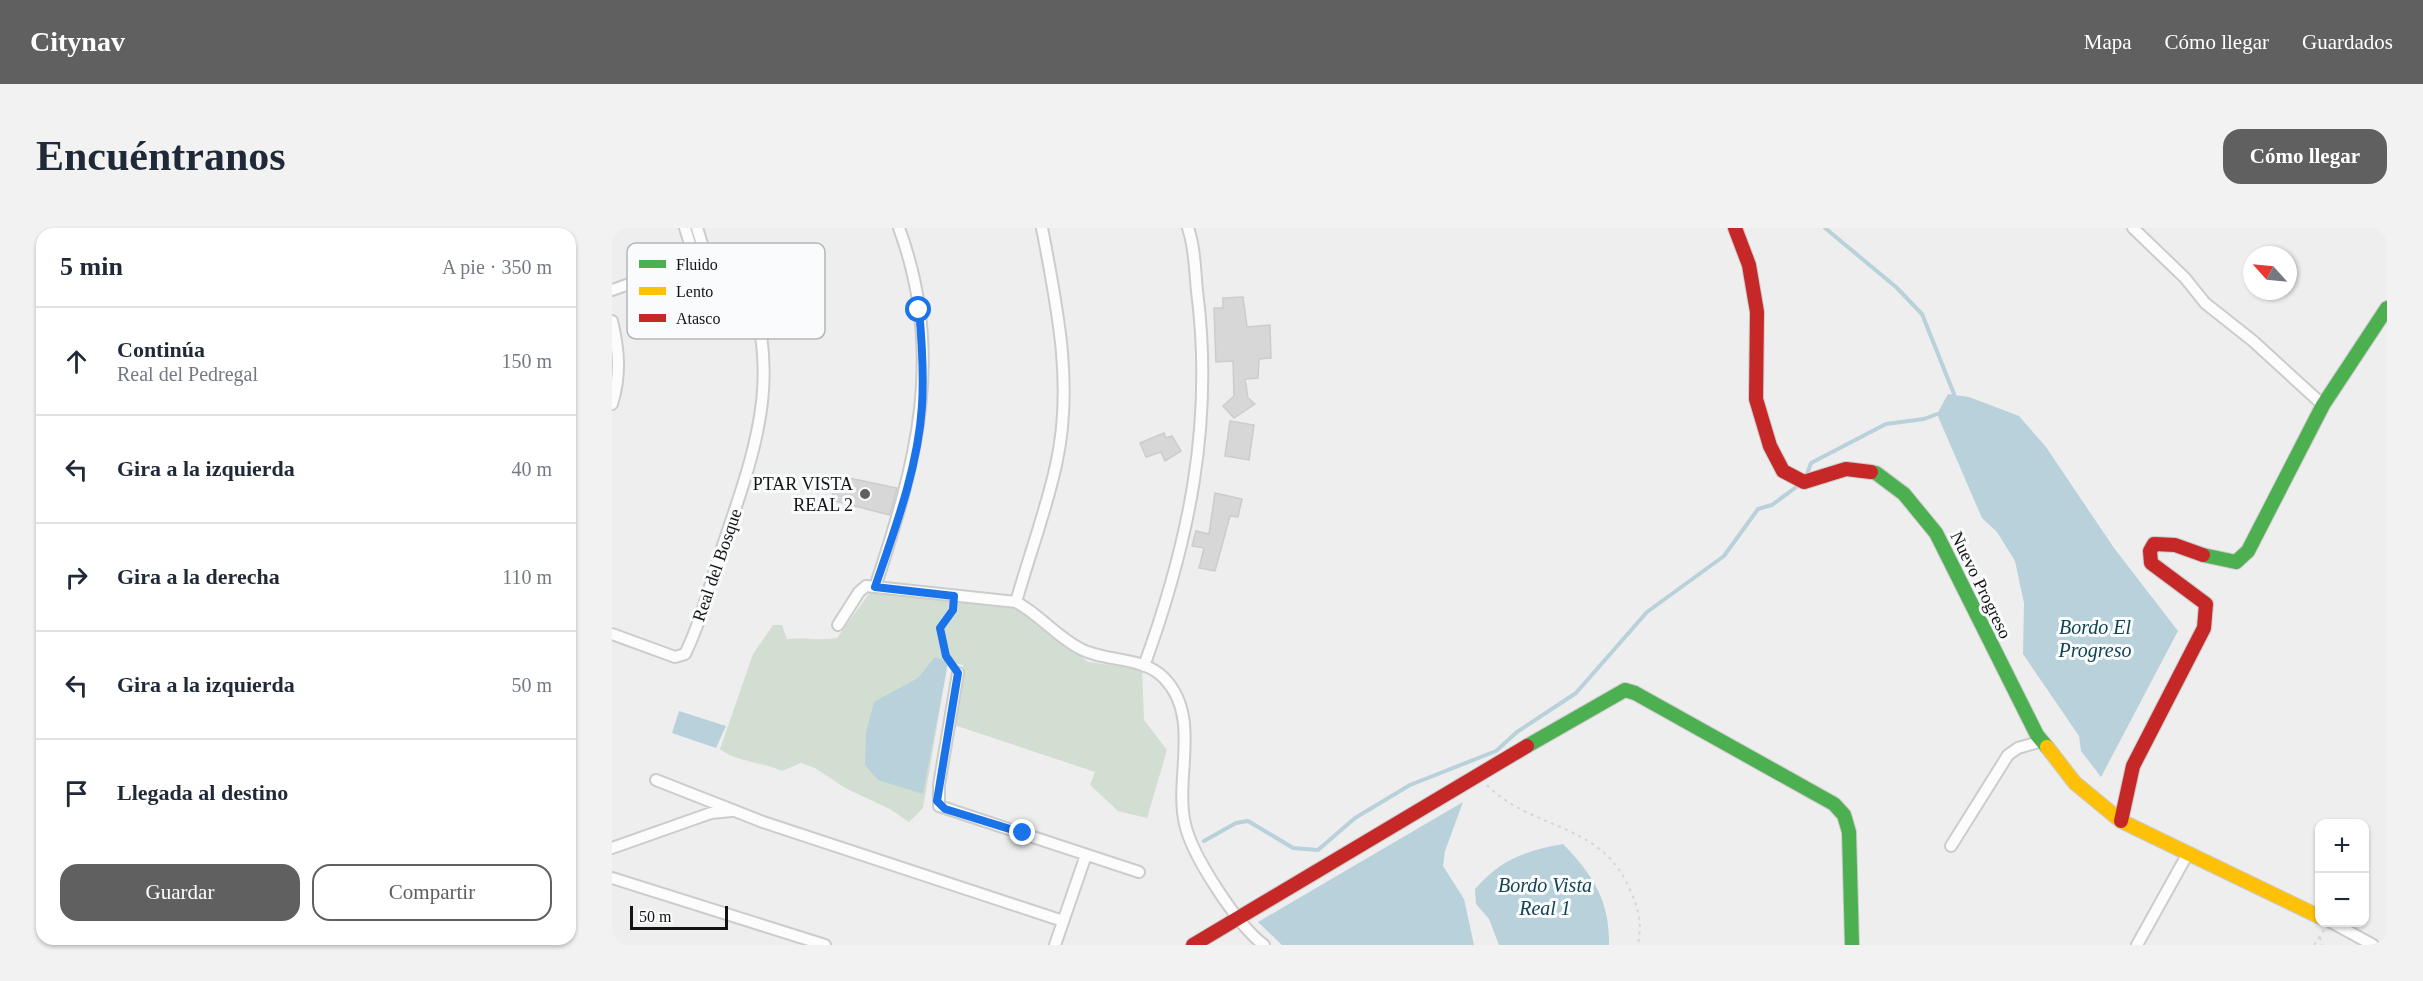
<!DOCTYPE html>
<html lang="es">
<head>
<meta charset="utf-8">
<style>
  body { margin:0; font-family:"Times New Roman",serif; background:#f2f2f3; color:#1f2937 }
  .controls { position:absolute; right:18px; bottom:18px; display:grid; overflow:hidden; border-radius:12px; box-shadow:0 2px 4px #0004 }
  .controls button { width:54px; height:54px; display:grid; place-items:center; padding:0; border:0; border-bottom:2px solid #e0e1e3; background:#fff; color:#1f2937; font:30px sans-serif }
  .compass { position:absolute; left:1631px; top:18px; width:54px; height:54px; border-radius:50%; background:#fff; box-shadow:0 2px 4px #0004; rotate:297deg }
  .scale { position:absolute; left:18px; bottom:15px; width:98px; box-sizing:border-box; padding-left:6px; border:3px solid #131414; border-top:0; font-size:16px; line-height:21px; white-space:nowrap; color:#131414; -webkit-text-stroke:4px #fafbfc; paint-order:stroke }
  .stop { position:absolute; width:18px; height:18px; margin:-14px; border:4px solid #1a73e8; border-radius:50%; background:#fff }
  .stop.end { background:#1a73e8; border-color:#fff; box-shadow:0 2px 6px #0008 }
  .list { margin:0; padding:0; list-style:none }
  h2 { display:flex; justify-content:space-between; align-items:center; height:78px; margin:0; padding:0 24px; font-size:26px }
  h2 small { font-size:20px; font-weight:400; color:#747a83 }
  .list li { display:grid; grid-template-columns:39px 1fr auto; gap:18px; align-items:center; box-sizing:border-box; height:108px; padding:0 24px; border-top:2px solid #e0e1e3 }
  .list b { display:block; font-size:22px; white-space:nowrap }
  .list p { margin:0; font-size:20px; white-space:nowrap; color:#747a83 }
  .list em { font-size:20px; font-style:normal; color:#747a83 }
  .actions { display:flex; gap:12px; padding:18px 24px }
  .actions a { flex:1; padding:14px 0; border:2px solid #606060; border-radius:18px; text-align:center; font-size:21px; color:#606060 }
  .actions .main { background:#606060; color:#fff }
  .icon { flex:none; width:33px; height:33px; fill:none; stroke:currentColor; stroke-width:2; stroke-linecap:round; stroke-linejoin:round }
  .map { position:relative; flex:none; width:1775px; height:717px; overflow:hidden; border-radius:18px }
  header { display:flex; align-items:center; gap:36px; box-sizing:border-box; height:84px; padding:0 30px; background:#606060; color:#fff }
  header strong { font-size:28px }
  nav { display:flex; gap:33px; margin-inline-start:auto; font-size:21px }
  .intro { display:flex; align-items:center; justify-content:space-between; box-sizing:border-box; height:144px; padding:0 36px }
  h1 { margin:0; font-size:42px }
  .button { padding:15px 27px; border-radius:18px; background:#606060; color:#fff; font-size:21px; font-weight:700 }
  main { display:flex; gap:36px; padding:0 36px }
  aside { flex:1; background:#fff; border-radius:18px; box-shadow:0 2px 4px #0004 }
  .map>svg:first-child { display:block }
  .green { fill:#d2ded2 }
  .water { fill:#b8d1da }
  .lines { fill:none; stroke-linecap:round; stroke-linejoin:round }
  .stream { stroke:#b8d1da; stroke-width:4 }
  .building { fill:#d7d7d7; stroke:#ccc; stroke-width:1.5 }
  .street-casing { stroke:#ccc; stroke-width:14 }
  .fast-casing { stroke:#ccc; stroke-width:16 }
  .slow-casing { stroke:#ccc; stroke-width:16 }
  .jam-casing { stroke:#ccc; stroke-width:16 }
  .path { stroke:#d5d6d6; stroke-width:2; stroke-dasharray:3 4.5; stroke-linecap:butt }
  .street { stroke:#fcfcfc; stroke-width:10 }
  .fast { stroke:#4caf50; stroke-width:14 }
  .slow { stroke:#ffc107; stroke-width:14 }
  .jam { stroke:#c62828; stroke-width:14 }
  .route { stroke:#1a73e8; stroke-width:8 }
  .poi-dot { fill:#606060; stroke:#fafbfc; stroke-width:2 }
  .labels { text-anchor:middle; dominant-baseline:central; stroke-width:6; stroke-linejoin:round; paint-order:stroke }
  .poi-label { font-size:18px; fill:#131414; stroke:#fafbfc; text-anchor:end }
  .street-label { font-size:18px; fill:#131414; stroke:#fafbfc }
  .water-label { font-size:20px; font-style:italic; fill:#104453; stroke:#fafbfc }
  .key { fill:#fafbfc; stroke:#b5b6b6; stroke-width:1.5 }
  .key-label { font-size:16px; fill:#131414 }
</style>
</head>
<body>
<header>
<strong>Citynav</strong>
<nav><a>Mapa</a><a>Cómo llegar</a><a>Guardados</a></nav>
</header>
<div class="intro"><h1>Encuéntranos</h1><a class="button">Cómo llegar</a></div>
<main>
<aside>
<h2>5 min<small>A pie · 350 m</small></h2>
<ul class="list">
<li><svg class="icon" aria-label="ahead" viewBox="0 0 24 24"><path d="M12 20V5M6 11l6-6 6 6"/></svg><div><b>Continúa</b><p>Real del Pedregal</p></div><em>150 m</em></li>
<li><svg class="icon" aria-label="left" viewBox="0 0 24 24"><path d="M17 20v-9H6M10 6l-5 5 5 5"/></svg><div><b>Gira a la izquierda</b></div><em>40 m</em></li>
<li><svg class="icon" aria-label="right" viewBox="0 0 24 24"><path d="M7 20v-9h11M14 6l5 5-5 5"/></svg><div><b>Gira a la derecha</b></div><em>110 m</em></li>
<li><svg class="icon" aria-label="left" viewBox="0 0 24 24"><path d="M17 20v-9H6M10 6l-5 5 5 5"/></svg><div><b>Gira a la izquierda</b></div><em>50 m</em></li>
<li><svg class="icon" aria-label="arrive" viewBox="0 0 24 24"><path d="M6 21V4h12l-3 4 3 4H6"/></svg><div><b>Llegada al destino</b></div></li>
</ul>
<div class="actions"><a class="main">Guardar</a><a>Compartir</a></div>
</aside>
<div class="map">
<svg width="1775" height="717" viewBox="0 0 1775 717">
  <rect width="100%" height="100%" fill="#eee"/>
  <path class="green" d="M259,363L403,370L436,402L476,434L530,441L532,492L555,522L535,590L506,583L478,557L483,544L342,497L351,437L336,434L311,580L297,594L278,581L235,561L203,540L189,535L170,543C151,534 124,534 108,521L141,426L161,397H170L175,411C194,409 205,413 225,410Z"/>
  <path class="water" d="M1336,166L1357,169L1407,188L1434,219L1502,320L1566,403L1489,549L1469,523L1467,508L1411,426L1412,375L1403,333L1385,304L1370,290L1325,186Z
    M323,429L336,434L311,566L266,552L253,537L254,505L262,474L306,450Z
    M67,483L114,498L104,520L60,505Z
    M851,574L833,623L831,638L852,671L862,717H670L646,694Z
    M951,616C981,647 998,673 997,717H887L877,691L864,676L863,661C889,631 913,623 951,616Z"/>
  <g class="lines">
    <path class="stream" d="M1213,0L1284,59L1310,86L1342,166
      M1194,249L1199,235L1274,196L1312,191L1325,186
      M592,613L624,595L636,593L681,620L706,622L743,590L798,557L884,523L905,504L964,465L1035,384L1112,328L1146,281L1160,277L1187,257"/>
  </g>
  <path class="building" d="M631,69L635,99L658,97L659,130L647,131L646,150L633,151L636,170L643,176L622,190L611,178L622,168L621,133L604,134L602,80H611V70Z
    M618,193L642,197L637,232L613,228Z
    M552,205L554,210L560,208L569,223L553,233L549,224L534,229L528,215Z
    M227,248L285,260L278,287L219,272Z
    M603,265L630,271L626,289L618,288L603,343L587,340L592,320L580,318L584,303L597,306Z"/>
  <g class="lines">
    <g class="street-casing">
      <path id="street" d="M73,0L84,35
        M85,0L95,32
        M1521,0L1573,50L1593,75L1641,113L1711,177
        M0,62C28,53 102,22 127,31C174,143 146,214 109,323C98,357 89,393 73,426L63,429L0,406
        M0,93C7,122 9,147 0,176
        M263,359C304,236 334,127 287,0
        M404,374C417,328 434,283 444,237C462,158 445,78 430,0
        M226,397L247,364L254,358L404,374C427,386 444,408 467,420C492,434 531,428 552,450C590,489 562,549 573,596C580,628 626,698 652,717
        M532,438C577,314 602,195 585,63C583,43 583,20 576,0
        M346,445L327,557V578L527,644
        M44,552L151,594L451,693
        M1339,618L1396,527L1406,520L1430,513
        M0,620L99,585L119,583
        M0,650L213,717
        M1719,694L1761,717
        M443,717L474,627
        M1525,717L1575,627"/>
    </g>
    <g class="fast-casing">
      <path id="fast" d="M1259,244L1264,245L1292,266L1324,305L1425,507L1435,519
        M1591,327L1624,334L1636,323L1711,177L1775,80
        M915,518L1013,462L1023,465L1222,576L1232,587L1237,604L1240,717"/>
    </g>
    <g class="slow-casing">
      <path id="slow" d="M1435,519L1463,555L1509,593L1708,689"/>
    </g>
    <g class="jam-casing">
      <path id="jam" d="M1123,0L1137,37L1145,84L1144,171L1158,218L1171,243L1192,254L1234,241L1259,244
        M1509,593L1521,538L1592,400L1594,376L1539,335L1538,323L1542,316L1563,317L1591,327
        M581,717L915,518"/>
    </g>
    <path class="path" d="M339,438L328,400L341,380
      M875,557C919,602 989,594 1017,660C1027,681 1030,694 1026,717
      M1708,709L1710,717
      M1702,717L1712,702"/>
    <use href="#street" class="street"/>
    <use href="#fast" class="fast"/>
    <use href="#slow" class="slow"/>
    <use href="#jam" class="jam"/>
  </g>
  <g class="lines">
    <path class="route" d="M307,82C310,114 312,145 310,178C306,240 283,301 263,359L342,368L341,382L328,400L334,428L346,445L325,573L333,581L411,605"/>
  </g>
  <circle class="poi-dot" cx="253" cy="266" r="6"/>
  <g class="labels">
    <g class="poi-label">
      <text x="241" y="256">PTAR VISTA<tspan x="241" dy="21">REAL 2</tspan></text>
    </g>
    <g class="street-label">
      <text transform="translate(105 337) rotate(-71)">Real del Bosque</text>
      <text transform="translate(1369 357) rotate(64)">Nuevo Progreso</text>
    </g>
    <g class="water-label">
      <text x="1483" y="399">Bordo El<tspan x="1483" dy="23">Progreso</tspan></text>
      <text x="933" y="657">Bordo Vista<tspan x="933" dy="23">Real 1</tspan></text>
    </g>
  </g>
  <rect x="15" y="15" width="198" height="96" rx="9" class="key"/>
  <rect x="27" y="32" width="27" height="8" fill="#4caf50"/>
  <rect x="27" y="59" width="27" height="8" fill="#ffc107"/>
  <rect x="27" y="86" width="27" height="8" fill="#c62828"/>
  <g class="key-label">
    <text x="64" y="42">Fluido</text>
    <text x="64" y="69">Lento</text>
    <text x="64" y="96">Atasco</text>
  </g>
</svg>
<div class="controls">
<button>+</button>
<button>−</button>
</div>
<svg class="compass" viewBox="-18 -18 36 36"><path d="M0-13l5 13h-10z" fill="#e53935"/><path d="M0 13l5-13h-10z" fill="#747a83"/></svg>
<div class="scale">50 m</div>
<div class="stop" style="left:307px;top:82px"></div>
<div class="stop end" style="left:411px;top:605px"></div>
</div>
</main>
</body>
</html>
